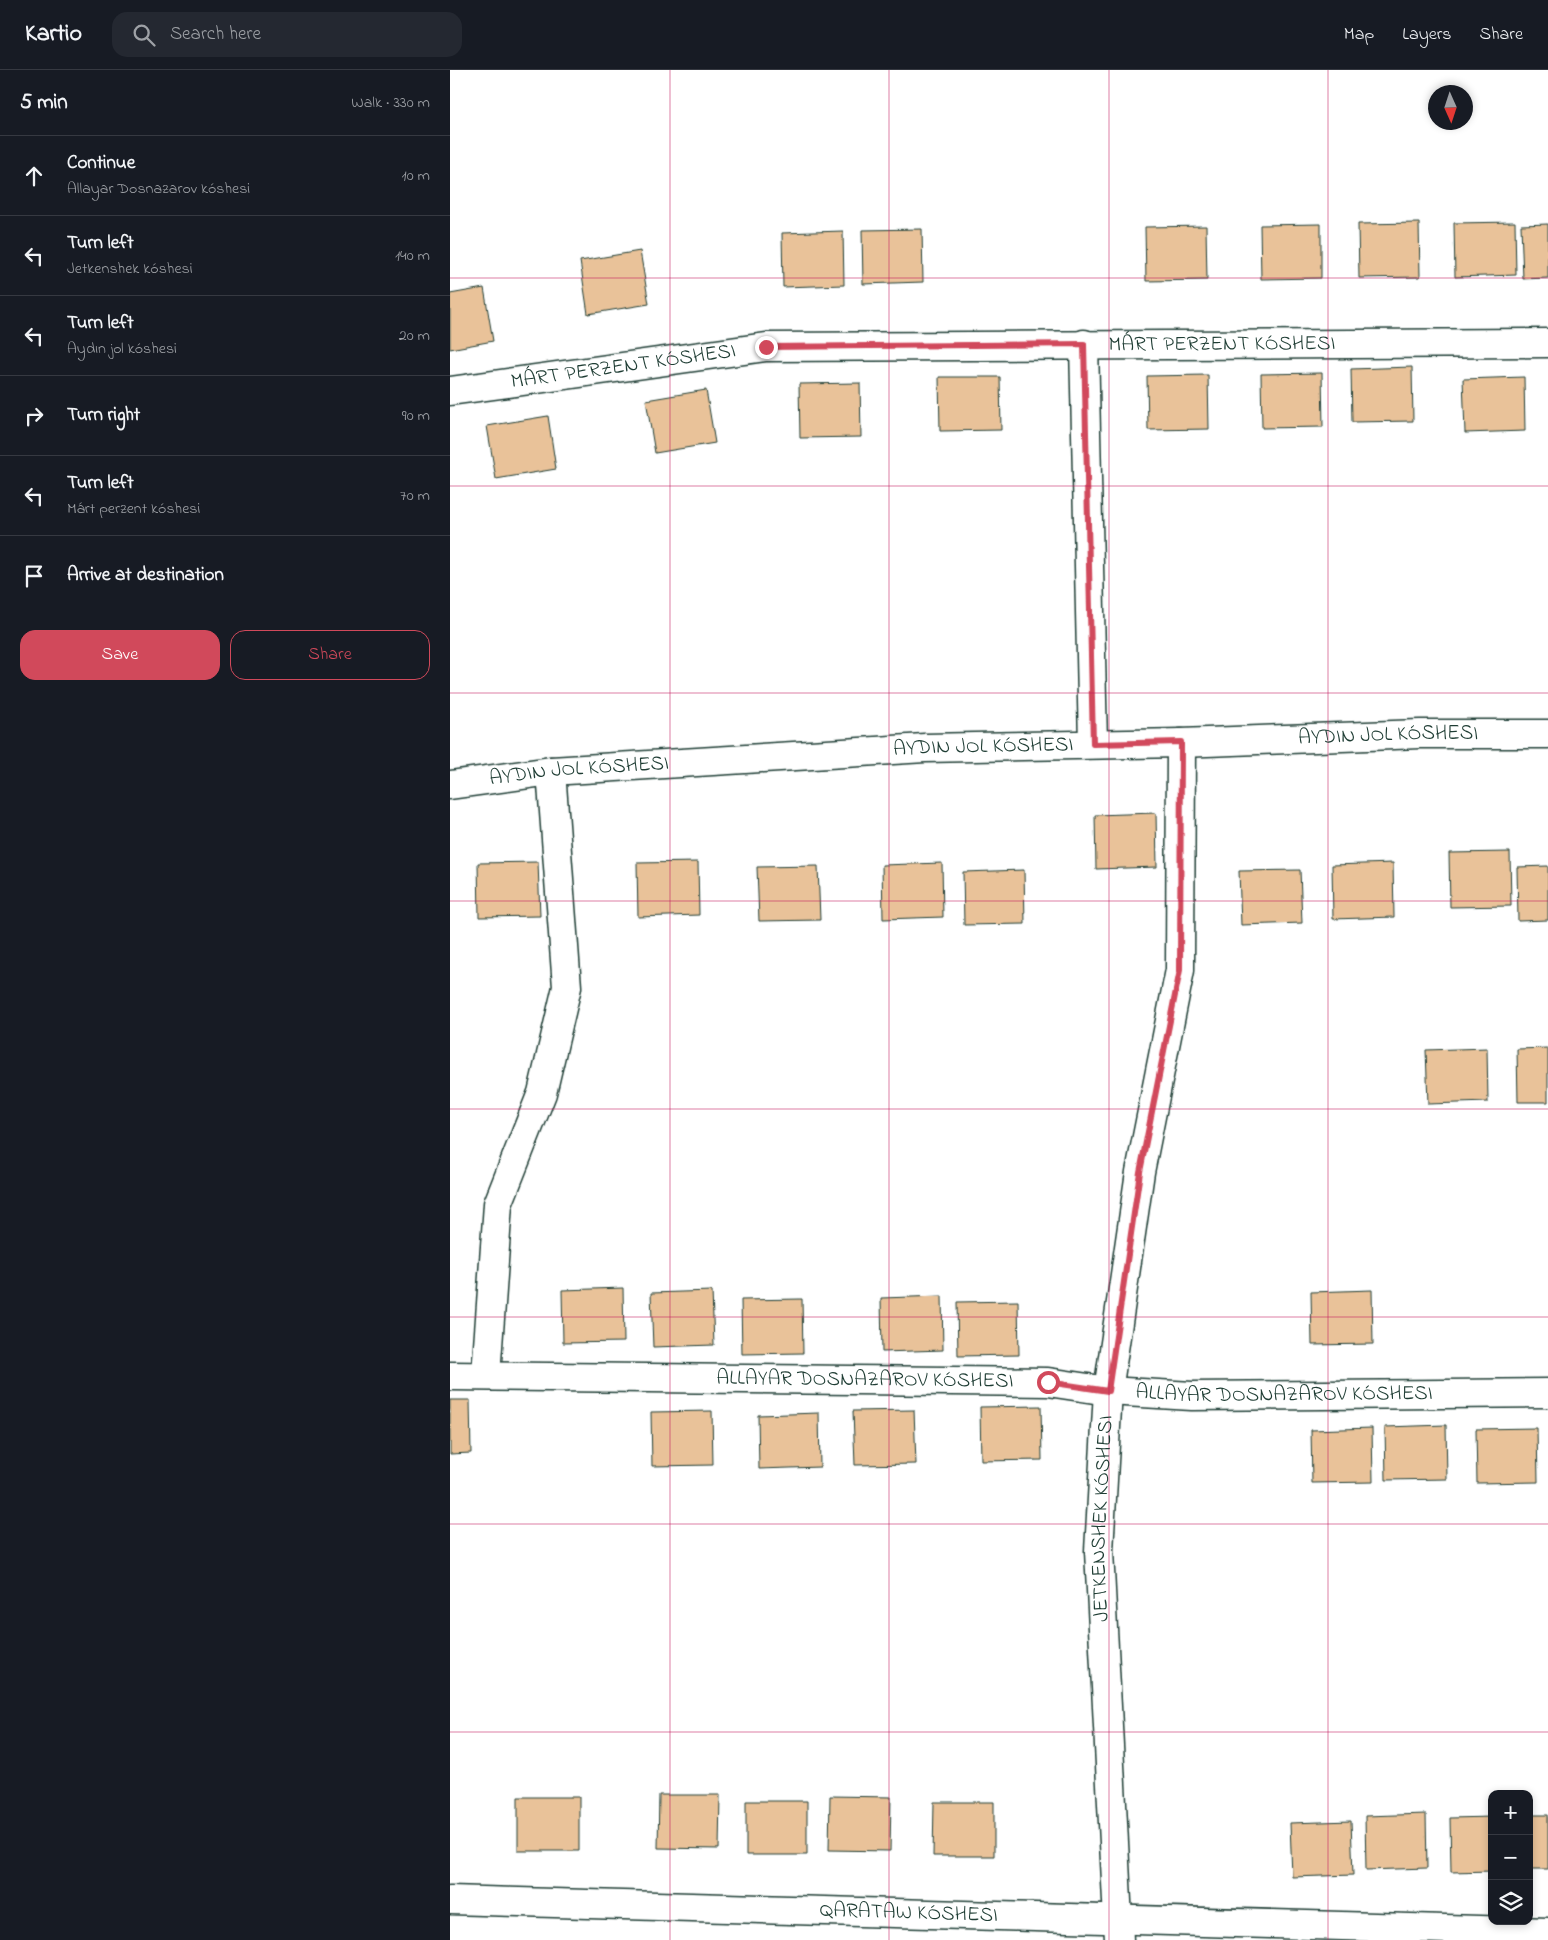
<!DOCTYPE html>
<html lang="en">
<head>
<meta charset="utf-8">
<style>
  body { margin:0; font-family:"Indie Flower",sans-serif; background:#242831; color:#f1f3f6 }
  .controls { position:absolute; right:15px; bottom:15px; display:grid; overflow:hidden; border-radius:10px; box-shadow:0 2px 8px #0003 }
  .controls button { width:45px; height:45px; display:grid; place-items:center; padding:0; border:0; border-bottom:1px solid #363941; background:#171b24; color:#f1f3f6; font:25px sans-serif }
  .compass { position:absolute; left:978px; top:15px; width:45px; height:45px; border-radius:50%; background:#171b24; box-shadow:0 2px 8px #0003; rotate:177deg }
  .stop { position:absolute; width:15px; height:15px; margin:-11px; border:4px solid #d1495b; border-radius:50%; background:#fff }
  .stop.end { background:#d1495b; border-color:#fff; box-shadow:0 1px 5px #0008 }
  .list { margin:0; padding:0; list-style:none }
  h2 { display:flex; justify-content:space-between; align-items:center; height:65px; margin:0; padding:0 20px; font-size:21px }
  h2 small { font-size:16px; font-weight:400; color:#9ea1a6 }
  .list li { display:grid; grid-template-columns:32px 1fr auto; gap:15px; align-items:center; box-sizing:border-box; height:80px; padding:0 20px; border-top:1px solid #363941 }
  .list b { display:block; font-size:19px; white-space:nowrap }
  .list p { margin:0; font-size:16px; white-space:nowrap; color:#9ea1a6 }
  .list em { font-size:16px; font-style:normal; color:#9ea1a6 }
  .actions { display:flex; gap:10px; padding:15px 20px }
  .actions a { flex:1; padding:11px 0; border:1px solid #d1495b; border-radius:15px; text-align:center; font-size:18px; color:#d1495b }
  .actions .main { background:#d1495b; color:#fff }
  .icon { flex:none; width:28px; height:28px; fill:none; stroke:currentColor; stroke-width:2; stroke-linecap:round; stroke-linejoin:round }
  .map { position:relative; flex:none; width:1098px; height:1870px; overflow:hidden }
  header { display:flex; align-items:center; gap:30px; box-sizing:border-box; height:70px; padding:0 25px; background:#171b24; border-bottom:1px solid #363941 }
  header strong { font-size:24px }
  nav { display:flex; gap:28px; margin-inline-start:auto; font-size:18px }
  .search { width:350px; height:45px; background:#242831; display:flex; align-items:center; gap:12px; box-sizing:border-box; padding:0 18px; border-radius:15px; color:#9ea1a6; font-size:19px }
  main { display:flex }
  aside { flex:1; background:#171b24 }
  .map>svg:first-child { display:block }
  .building { fill:#e9c299; stroke:#1f3d34 }
  .lines { fill:none; stroke-linecap:round; stroke-linejoin:round }
  .street-casing { stroke:#1f3d34; stroke-width:31 }
  .secondary-casing { stroke:#1f3d34; stroke-width:31 }
  .street { stroke:#fff; stroke-width:28 }
  .secondary { stroke:#fff; stroke-width:28 }
  .route { stroke:#d1495b; stroke-width:6 }
  .grid { fill:none; stroke:#c2185b; stroke-width:1; stroke-opacity:0.55 }
  .labels { text-anchor:middle; dominant-baseline:central; stroke-width:4.5; stroke-linejoin:round; paint-order:stroke }
  .street-label { font-size:21px; fill:#1f3d34; stroke:#fff }
</style>
</head>
<body>
<header>
<strong>Kartio</strong>
<div class="search"><svg class="icon" aria-label="search" viewBox="0 0 24 24"><circle cx="10" cy="10" r="6"/><path d="M15 15l6 6"/></svg>Search here</div>
<nav><a>Map</a><a>Layers</a><a>Share</a></nav>
</header>
<main>
<aside>
<h2>5 min<small>Walk · 330 m</small></h2>
<ul class="list">
<li><svg class="icon" aria-label="ahead" viewBox="0 0 24 24"><path d="M12 20V5M6 11l6-6 6 6"/></svg><div><b>Continue</b><p>Allayar Dosnazarov kóshesi</p></div><em>10 m</em></li>
<li><svg class="icon" aria-label="left" viewBox="0 0 24 24"><path d="M17 20v-9H6M10 6l-5 5 5 5"/></svg><div><b>Turn left</b><p>Jetkenshek kóshesi</p></div><em>140 m</em></li>
<li><svg class="icon" aria-label="left" viewBox="0 0 24 24"><path d="M17 20v-9H6M10 6l-5 5 5 5"/></svg><div><b>Turn left</b><p>Aydın jol kóshesi</p></div><em>20 m</em></li>
<li><svg class="icon" aria-label="right" viewBox="0 0 24 24"><path d="M7 20v-9h11M14 6l5 5-5 5"/></svg><div><b>Turn right</b></div><em>90 m</em></li>
<li><svg class="icon" aria-label="left" viewBox="0 0 24 24"><path d="M17 20v-9H6M10 6l-5 5 5 5"/></svg><div><b>Turn left</b><p>Márt perzent kóshesi</p></div><em>70 m</em></li>
<li><svg class="icon" aria-label="arrive" viewBox="0 0 24 24"><path d="M6 21V4h12l-3 4 3 4H6"/></svg><div><b>Arrive at destination</b></div></li>
</ul>
<div class="actions"><a class="main">Save</a><a>Share</a></div>
</aside>
<div class="map">
<svg width="1098" height="1870" viewBox="0 0 1098 1870">
  <rect width="100%" height="100%" fill="#fff"/>
  <filter id="ink" filterUnits="userSpaceOnUse"><feTurbulence type="fractalNoise" baseFrequency=".02" numOctaves="2"/><feDisplacementMap in="SourceGraphic" scale="10" xChannelSelector="R" yChannelSelector="G"/><feConvolveMatrix kernelMatrix="1 2 1 2 8 2 1 2 1" color-interpolation-filters="sRGB"/></filter>
  <g filter="url(#ink)">
    <path class="building" d="M1065,152L1066,205L1005,207L1004,153Z
      M969,153L970,207L909,208L908,154Z
      M871,154V208L811,209L810,155Z
      M1098,154V208L1073,209L1071,155Z
      M756,156L757,210L696,211L695,157Z
      M472,159L473,212L413,214L412,160Z
      M393,161L394,215L333,217L332,163Z
      M190,181L199,234L138,244L130,191Z
      M34,218L43,271L0,279V224Z
      M962,297L963,351L902,352L901,299Z
      M872,303L873,357L812,358L811,304Z
      M758,305L759,359L698,360L697,306Z
      M489,307H550L551,360L490,361Z
      M1074,307L1075,361L1015,363L1013,309Z
      M410,313L411,367L350,368L349,314Z
      M256,320L265,373L205,383L196,330Z
      M98,346L106,399L46,409L37,356Z
      M706,743L707,797L646,799L645,745Z
      M1060,782L1061,836L1000,837L999,783Z
      M88,792L90,846L29,847L28,793Z
      M248,792L249,845L188,847L187,793Z
      M492,793L493,847L433,849L432,795Z
      M943,793L944,847L883,849L882,795Z
      M368,796L370,850L309,851L307,797Z
      M1098,796V850L1068,851L1067,797Z
      M574,800L575,854L514,855L513,802Z
      M850,800L852,853L791,855L789,801Z
      M1037,978L1038,1032L978,1034L976,980Z
      M1098,978V1032H1068L1067,979Z
      M173,1218L174,1272L113,1273L112,1220Z
      M922,1220L923,1274L862,1275L861,1222Z
      M262,1221L264,1275L203,1277L201,1223Z
      M492,1226L493,1280L432,1282L431,1228Z
      M352,1229L353,1283L292,1284L291,1230Z
      M568,1231L569,1285L508,1286L507,1232Z
      M0,1330H20L21,1383L0,1384Z
      M591,1336L592,1390L531,1391L530,1337Z
      M464,1340L466,1394L405,1395L403,1341Z
      M262,1341L263,1395L202,1396L201,1342Z
      M369,1343L370,1397L309,1399L308,1345Z
      M996,1355L997,1409L936,1410L935,1357Z
      M922,1358L923,1412L862,1413L861,1360Z
      M1087,1358L1088,1412L1027,1413L1026,1359Z
      M209,1725H270L269,1779L208,1778Z
      M380,1726L441,1727L440,1781L379,1780Z
      M68,1727H129V1781H68Z
      M296,1731H357V1785H296Z
      M484,1732H544V1786H483Z
      M976,1744L977,1798L916,1800L915,1746Z
      M1079,1745H1098V1799H1079Z
      M1042,1747V1801L1001,1802L1000,1748Z
      M901,1751L903,1805L842,1807L840,1753Z"/>
    <g class="lines">
      <g class="street-casing">
        <g id="street">
          <path d="M634,274L643,674"/>
          <path id="s1" d="M0,321L316,277L1098,273"/>
          <path d="M36,1305L48,1134L92,1023L117,917L101,701"/>
          <path id="s2" d="M0,1306L598,1312L658,1321L742,1326L1098,1323"/>
          <path id="s3" d="M0,1830L1098,1862"/>
          <path id="s4" d="M669,1870L649,1481L658,1321L690,1102L730,900L731,673"/>
        </g>
      </g>
      <g class="secondary-casing">
        <g id="secondary">
          <path id="s5" d="M0,715L101,701L475,678L731,673L970,664H1098"/>
        </g>
      </g>
      <use href="#street" class="street"/>
      <use href="#secondary" class="secondary"/>
    </g>
  </g>
  <g class="lines" filter="url(#ink)">
    <path class="route" d="M316,277L634,274L643,674L731,672L730,900L690,1102L658,1321L598,1312"/>
  </g>
  <path class="grid" d="M220,0V1870M439,0V1870M659,0V1870M878,0V1870M0,208H1098M0,416H1098M0,623H1098M0,831H1098M0,1039H1098M0,1247H1098M0,1454H1098M0,1662H1098"/>
  <g class="labels">
    <g class="street-label">
      <text stroke="none"><textPath href="#s1" startOffset="775">MÁRT PERZENT KÓSHESI</textPath></text>
      <text stroke="none"><textPath href="#s1" startOffset="175">MÁRT PERZENT KÓSHESI</textPath></text>
      <text stroke="none"><textPath href="#s5" startOffset="940">AYDIN JOL KÓSHESI</textPath></text>
      <text stroke="none"><textPath href="#s5" startOffset="535">AYDIN JOL KÓSHESI</textPath></text>
      <text stroke="none"><textPath href="#s5" startOffset="130">AYDIN JOL KÓSHESI</textPath></text>
      <text stroke="none"><textPath href="#s2" startOffset="415">ALLAYAR DOSNAZAROV KÓSHESI</textPath></text>
      <text stroke="none"><textPath href="#s2" startOffset="835">ALLAYAR DOSNAZAROV KÓSHESI</textPath></text>
      <text stroke="none"><textPath href="#s4" startOffset="422">JETKENSHEK KÓSHESI</textPath></text>
      <text stroke="none"><textPath href="#s3" startOffset="459">QARATAW KÓSHESI</textPath></text>
    </g>
  </g>
</svg>
<div class="controls">
<button>+</button>
<button>−</button>
<button><svg class="icon" aria-label="layers" viewBox="0 0 24 24"><path d="M12 4l9 5-9 5-9-5zM3 14l9 5 9-5"/></svg></button>
</div>
<svg class="compass" viewBox="-18 -18 36 36"><path d="M0-13l5 13h-10z" fill="#e53935"/><path d="M0 13l5-13h-10z" fill="#9ea1a6"/></svg>
<div class="stop" style="left:598px;top:1312px"></div>
<div class="stop end" style="left:316px;top:277px"></div>
</div>
</main>
</body>
</html>
